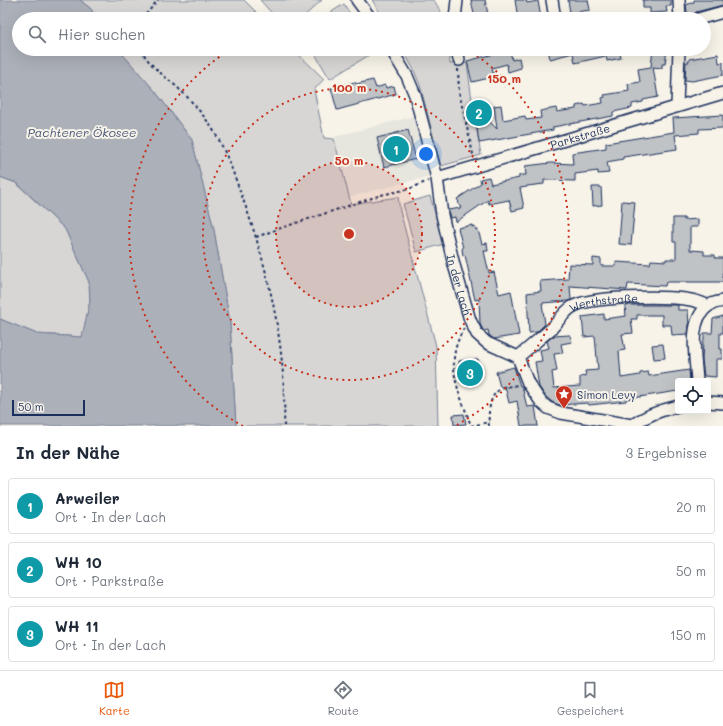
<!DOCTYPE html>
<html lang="de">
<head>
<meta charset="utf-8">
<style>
  body { margin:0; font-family:Mali,sans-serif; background:#f6f6f7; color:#1f2937 }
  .controls { position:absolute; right:12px; bottom:12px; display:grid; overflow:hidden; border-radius:4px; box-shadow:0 4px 16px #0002 }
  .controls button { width:36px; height:36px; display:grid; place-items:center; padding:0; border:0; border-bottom:1px solid #e0e1e3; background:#fff; color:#1f2937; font:20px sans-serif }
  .scale { position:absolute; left:12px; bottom:10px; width:73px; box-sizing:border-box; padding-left:4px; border:2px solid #1b2f5e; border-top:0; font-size:11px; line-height:14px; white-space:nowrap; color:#1b2f5e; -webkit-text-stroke:3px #f7f3e8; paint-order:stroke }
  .you { position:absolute; left:426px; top:154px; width:14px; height:14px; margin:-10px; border:3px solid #fff; border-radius:50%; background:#1a73e8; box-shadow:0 0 0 6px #1a73e833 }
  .badge { display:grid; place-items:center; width:26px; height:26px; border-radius:50%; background:#ea580c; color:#fff; font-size:13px; font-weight:700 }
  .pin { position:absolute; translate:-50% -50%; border:2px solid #fff; box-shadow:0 1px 4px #0006 }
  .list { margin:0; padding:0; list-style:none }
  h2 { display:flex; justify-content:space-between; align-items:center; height:52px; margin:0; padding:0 16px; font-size:17px }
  h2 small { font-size:13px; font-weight:400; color:#747a83 }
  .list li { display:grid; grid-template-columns:26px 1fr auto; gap:12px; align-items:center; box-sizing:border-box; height:56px; margin:0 8px 8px; padding:0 8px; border:1px solid #e0e1e3; border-radius:4px }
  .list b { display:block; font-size:15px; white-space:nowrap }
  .list p { margin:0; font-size:13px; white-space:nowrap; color:#747a83 }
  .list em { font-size:13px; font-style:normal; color:#747a83 }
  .icon { flex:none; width:22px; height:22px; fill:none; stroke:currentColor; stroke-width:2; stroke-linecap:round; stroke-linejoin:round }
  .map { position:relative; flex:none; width:723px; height:426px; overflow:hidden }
  .search { position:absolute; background:#fff; box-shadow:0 4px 16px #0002; left:12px; right:12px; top:12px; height:44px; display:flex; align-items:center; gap:10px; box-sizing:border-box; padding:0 14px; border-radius:22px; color:#747a83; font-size:15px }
  .sheet { height:244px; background:#fff }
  nav { display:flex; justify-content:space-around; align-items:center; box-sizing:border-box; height:56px; border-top:1px solid #e0e1e3; background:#fff; font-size:11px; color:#747a83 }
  nav a { display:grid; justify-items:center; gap:2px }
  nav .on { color:#ea580c }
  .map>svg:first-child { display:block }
  .built { fill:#e6e5de }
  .green { fill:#d7d6d4; stroke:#798299 }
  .water { fill:#acb0b9; stroke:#727c95 }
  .building { fill:#c0c3c5; stroke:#1b2f5e }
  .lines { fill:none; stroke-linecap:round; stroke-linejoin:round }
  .minor-casing { stroke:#1b2f5e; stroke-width:14 }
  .path { stroke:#1b2f5e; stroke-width:2; stroke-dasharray:3 3; stroke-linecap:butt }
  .minor { stroke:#f7f3e8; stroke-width:11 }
  .ring { fill:none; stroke:#c8321e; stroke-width:2; stroke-dasharray:2 4 }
  .labels { text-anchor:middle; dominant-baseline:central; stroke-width:4; stroke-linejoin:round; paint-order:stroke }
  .street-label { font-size:11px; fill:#1b2f5e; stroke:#f7f3e8 }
  .poi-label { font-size:11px; fill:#1b2f5e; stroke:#f7f3e8; text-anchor:start }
  .water-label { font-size:12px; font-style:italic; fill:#465679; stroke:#f7f3e8 }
  .centre { fill:#c8321e; stroke:#f7f3e8; stroke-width:2 }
  .ring-label { font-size:12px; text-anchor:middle; font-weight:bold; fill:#c8321e; stroke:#f7f3e8; stroke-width:4; stroke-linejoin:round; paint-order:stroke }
</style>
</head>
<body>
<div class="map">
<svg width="723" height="426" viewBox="0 0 723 426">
  <rect width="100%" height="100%" fill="#f7f3e8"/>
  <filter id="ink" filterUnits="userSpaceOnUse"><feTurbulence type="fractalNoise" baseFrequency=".025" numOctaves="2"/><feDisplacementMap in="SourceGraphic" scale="8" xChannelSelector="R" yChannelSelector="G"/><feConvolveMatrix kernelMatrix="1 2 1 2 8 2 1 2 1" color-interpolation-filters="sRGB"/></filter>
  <g filter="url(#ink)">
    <path class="built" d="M414,116L430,176L349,197L334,137Z"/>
    <path class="green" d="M80,0H244L263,19H97L91,9Z
      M260,0H322L301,19H277Z
      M372,0H434L445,19H384Z
      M344,4L353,19H320L322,18Z
      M118,49H293L324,79L314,90L324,138L334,139L351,204L398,197L400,211L436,346L438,426H236L230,323L214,230L192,140L155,91Z
      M312,49H372L374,52L330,79Z
      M402,49H449L450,64L467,63L471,93L481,155L441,166L420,85L413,68Z
      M0,177L16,183L65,229L89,282L90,301L82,337L37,334L0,319Z
      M430,196L444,244L416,252L403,204Z"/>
    <path class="water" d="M0,0H80L91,9L97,19H19V49H118L155,91L192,140L214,230L230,323L236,426H0V319L37,334L82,337L90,301L89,282L65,229L17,183L0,177Z"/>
    <path class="building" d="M471,0H485L489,19H475Z
      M515,0H526L527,3L538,1L541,18L518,19Z
      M568,0H588L590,10L570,13Z
      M643,0H671V6H666L667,12L650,13V8H643Z
      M694,0H723V5L696,12L691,17L688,18L686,5L694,2Z
      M548,49H622V52L620,53L621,58L607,61L606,56L575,63L573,53L550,59Z
      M653,49H667L665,64H662V68L653,67L658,97L643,100V102L632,104V108L613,112V116L553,127V130L479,143L476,121L487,119L497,129L494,106L501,105L503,120L525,116L526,120L541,118L540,111L556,108L557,112L576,109V106L584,104L585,106L603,103L602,98L605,97L604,95L629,91L628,84L640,82L638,69L651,67Z
      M510,50L512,60L519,58L521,68L508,72L507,64L492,68L494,77L472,82L467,61Z
      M718,54L719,63L723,62V75L692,81L685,80L686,62H689V59Z
      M373,80L376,88L385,85L386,88L394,86L396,94L337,110L331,88L355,82L356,84Z
      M723,115V128L699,129V133L675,135L677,149L623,157V159L607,162L609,173L598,174V171L575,174V181L544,180V184L527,186V187L520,188L524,208L512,211L509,200L489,204L488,200L456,222L455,217L450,218L448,210L461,208L458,203L459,202L457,199L481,183L480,179L489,177L491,184L519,178V175H526L525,166L551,163L573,164L572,153L606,148V143L674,132L673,118Z
      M408,130L416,159L384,167L377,138Z
      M592,187H601L602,205L593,206Z
      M622,201L635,202L631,245L619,244Z
      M673,218H684V220L698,219V227H690V250L704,251V255H715V258H723V282H666L665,286L628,284L627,290L570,286L571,300L568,301L542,303L545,324L537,332L529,333L527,293L541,291L540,281L568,279L569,264L593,265V258L601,259V266H616V262L650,264L651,260L666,261V259H676V242H673Z
      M472,225V227L475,226L476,230H478L482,244L487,243L488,251H484L489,273L494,272L499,294L511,291L519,335L494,339L489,335L488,330L484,331L483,330L480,324L479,299L475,300L465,255L463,256L462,249L463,248L458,228Z
      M630,305H678V310H688L689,326L688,334L672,335L671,325H662V315H637V319H631L633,333L622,334L625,350L619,351L621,378L640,375V373L648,372L649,376L689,370L690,381H678V391L626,399V401L589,405L588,403L559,405L552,402L546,397L539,387L535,362L542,361L540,350L549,348L547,341L553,336L570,335L572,342L561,344L563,353L554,354L557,371L552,372L554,388L580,386V377L586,376L585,371L598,370L595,336L584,337L582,317L604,314V319L626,316L625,306Z
      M723,316V333H720V349H722V359H716V377L704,376L702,360L703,340H704V333H712L713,319Z
      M663,344L665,358L654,359L652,345Z
      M478,359L479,368L461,383L459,361Z
      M514,367L520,386H522L527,407L535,406L538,426H521L517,401L509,403L505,386L500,387L496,372Z
      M464,414L466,424L454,425L453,415Z"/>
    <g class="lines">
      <g class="minor-casing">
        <g id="minor">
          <path d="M357,0L371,19"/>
          <path d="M552,0L555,19"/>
          <path d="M679,0L680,19"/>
          <path d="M455,19L457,0"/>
          <path d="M698,19L723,12"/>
          <path id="s1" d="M391,49L407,76L415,95L437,178L442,215L454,265L470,320L477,334L487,343L518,357L528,383L541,402L548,408L561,413L632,425"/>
          <path d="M457,49L459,60"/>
          <path d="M677,106L679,49"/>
          <path id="s2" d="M437,178L723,93"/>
          <path id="s3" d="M518,357C529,348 540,338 551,329C558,322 564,312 572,307C589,296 663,296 685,299C693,300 701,302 708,306"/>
          <path d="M697,381C696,359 687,321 708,306C712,303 718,302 723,301"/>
          <path d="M708,402L723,403"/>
          <path d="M631,426C646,415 661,410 678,406"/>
        </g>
      </g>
      <path class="path" d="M142,19L158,0
        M141,49C149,66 165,76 178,88C190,99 201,112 210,125C224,146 232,169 240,191C268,266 287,346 284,426
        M458,69L459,92L473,154L476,155
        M256,237L281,228L381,195L409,189L428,181
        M464,328C443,365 459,390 471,426
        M471,426L489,422
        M489,426C488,415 489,396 499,390C504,387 513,386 518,385"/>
      <use href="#minor" class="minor"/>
    </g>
  </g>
  <circle cx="349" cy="234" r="73" fill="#c8321e" fill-opacity=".12"/>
  <g class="ring">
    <circle cx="349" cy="234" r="73"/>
    <circle cx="349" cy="234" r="146"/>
    <path d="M243 426A219 219 0 0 1 231 49M309 19A219 219 0 0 1 389 19M467 49A219 219 0 0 1 455 426"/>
  </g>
  <defs>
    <g id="sight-pin" transform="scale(0.9)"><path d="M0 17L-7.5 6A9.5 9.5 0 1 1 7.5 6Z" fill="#c8321e" stroke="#f7f3e8"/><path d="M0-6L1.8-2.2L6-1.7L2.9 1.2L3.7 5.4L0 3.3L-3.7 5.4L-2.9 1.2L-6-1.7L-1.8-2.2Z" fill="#fff"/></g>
  </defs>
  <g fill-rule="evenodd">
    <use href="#sight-pin" x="564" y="394"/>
  </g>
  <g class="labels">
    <g class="street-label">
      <text stroke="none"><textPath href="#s2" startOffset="149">Parkstraße</textPath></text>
      <text stroke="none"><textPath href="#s1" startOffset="247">In der Lach</textPath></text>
      <text stroke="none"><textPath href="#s3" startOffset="106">Werthstraße</textPath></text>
    </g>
    <g class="poi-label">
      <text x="577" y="394">Simon Levy</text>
    </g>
    <g class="water-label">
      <text x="82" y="132">Pachtener Ökosee</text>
    </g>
  </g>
  <circle cx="349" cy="234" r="6" class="centre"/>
  <g class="ring-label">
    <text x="504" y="83">150 m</text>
    <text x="349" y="92">100 m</text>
    <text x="349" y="165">50 m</text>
  </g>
</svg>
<div class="controls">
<button><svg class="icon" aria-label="locate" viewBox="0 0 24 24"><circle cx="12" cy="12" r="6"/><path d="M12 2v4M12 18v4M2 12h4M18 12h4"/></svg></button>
</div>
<div class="scale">50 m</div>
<div class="you"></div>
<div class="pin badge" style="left:396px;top:149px;background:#0f9aa8">1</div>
<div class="pin badge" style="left:479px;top:113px;background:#0f9aa8">2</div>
<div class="pin badge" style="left:470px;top:373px;background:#0f9aa8">3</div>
<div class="search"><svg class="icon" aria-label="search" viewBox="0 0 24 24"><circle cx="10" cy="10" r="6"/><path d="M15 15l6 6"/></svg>Hier suchen</div>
</div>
<section class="sheet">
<h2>In der Nähe<small>3 Ergebnisse</small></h2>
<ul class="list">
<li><span class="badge" style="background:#0f9aa8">1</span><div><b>Arweiler</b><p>Ort · In der Lach</p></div><em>20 m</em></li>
<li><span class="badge" style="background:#0f9aa8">2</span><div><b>WH 10</b><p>Ort · Parkstraße</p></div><em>50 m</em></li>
<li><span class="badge" style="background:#0f9aa8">3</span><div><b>WH 11</b><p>Ort · In der Lach</p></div><em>150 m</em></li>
</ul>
</section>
<nav>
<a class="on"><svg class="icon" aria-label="map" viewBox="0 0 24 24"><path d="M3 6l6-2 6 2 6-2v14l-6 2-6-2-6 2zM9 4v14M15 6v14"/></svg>Karte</a>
<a><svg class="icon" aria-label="directions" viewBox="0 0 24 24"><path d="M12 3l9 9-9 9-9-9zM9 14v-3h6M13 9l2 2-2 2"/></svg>Route</a>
<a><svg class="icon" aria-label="saved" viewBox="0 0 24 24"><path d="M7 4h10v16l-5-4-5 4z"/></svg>Gespeichert</a>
</nav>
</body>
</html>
